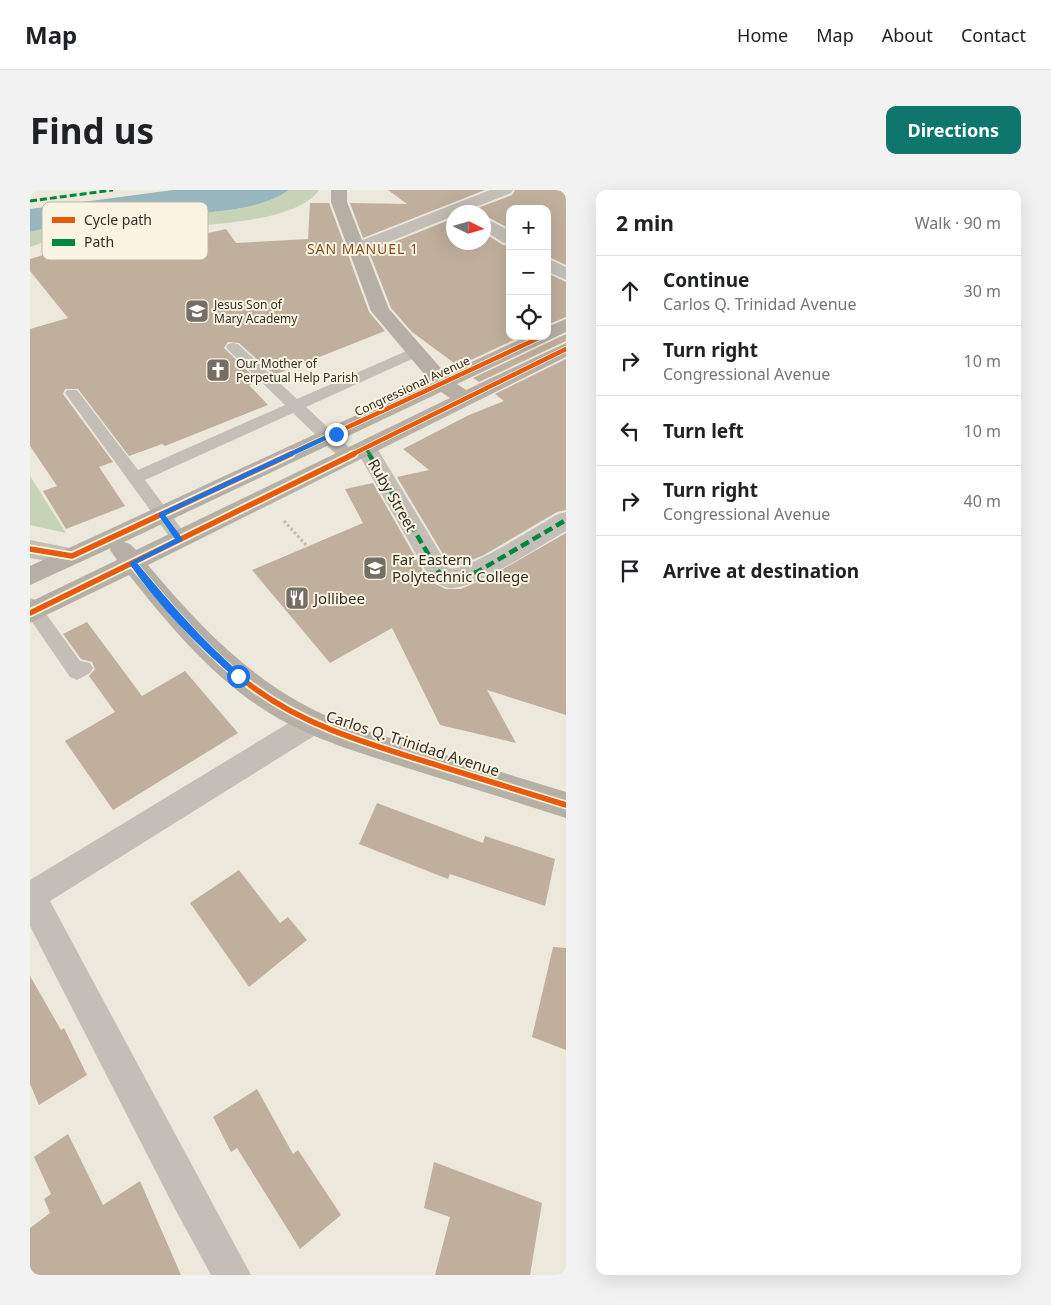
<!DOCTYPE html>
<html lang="en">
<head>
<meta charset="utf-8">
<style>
  body { margin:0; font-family:"Noto Sans",sans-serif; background:#f2f2f2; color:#202124 }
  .controls { position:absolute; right:15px; top:15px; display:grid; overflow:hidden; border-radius:10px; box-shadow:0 5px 20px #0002 }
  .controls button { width:45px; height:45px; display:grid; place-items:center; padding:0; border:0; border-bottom:1px solid #e0e0e0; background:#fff; color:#202124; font:25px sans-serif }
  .compass { position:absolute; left:416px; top:15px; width:45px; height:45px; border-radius:50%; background:#fff; box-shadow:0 5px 20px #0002; rotate:95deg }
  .stop { position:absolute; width:15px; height:15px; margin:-11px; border:4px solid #1a73e8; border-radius:50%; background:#fff }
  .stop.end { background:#1a73e8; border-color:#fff; box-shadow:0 1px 5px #0008 }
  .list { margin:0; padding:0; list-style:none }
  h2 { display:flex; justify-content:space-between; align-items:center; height:65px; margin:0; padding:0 20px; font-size:21px }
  h2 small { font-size:16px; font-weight:400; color:#757577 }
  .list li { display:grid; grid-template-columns:32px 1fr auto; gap:15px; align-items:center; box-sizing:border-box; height:70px; padding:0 20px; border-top:1px solid #e0e0e0 }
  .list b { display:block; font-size:19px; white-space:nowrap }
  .list p { margin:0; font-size:16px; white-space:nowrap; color:#757577 }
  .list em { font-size:16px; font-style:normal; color:#757577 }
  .icon { flex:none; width:28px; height:28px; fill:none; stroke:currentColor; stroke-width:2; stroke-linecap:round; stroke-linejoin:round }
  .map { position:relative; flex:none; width:536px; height:1085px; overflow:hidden; border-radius:10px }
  header { display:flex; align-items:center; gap:30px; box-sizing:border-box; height:70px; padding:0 25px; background:#fff; border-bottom:1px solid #e0e0e0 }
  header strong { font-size:24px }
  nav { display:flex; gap:28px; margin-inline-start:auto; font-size:18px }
  .intro { display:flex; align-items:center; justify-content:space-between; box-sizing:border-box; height:120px; padding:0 30px }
  h1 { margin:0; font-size:35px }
  .button { padding:12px 22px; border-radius:10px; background:#0f766e; color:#fff; font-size:18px; font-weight:700 }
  main { display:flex; gap:30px; padding:0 30px }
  aside { flex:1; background:#fff; border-radius:10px; box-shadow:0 5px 20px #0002 }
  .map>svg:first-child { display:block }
  .green { fill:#c7d3b6 }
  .water { fill:#98b6bd }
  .building { fill:#c1af9d }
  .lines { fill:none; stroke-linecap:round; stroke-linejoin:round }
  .path { stroke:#bdb8ae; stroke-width:3; stroke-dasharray:2.5 2.5; stroke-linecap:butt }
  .lane { fill:#c4bfb6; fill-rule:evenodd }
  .street { fill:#c4bfb6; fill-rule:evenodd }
  .secondary { fill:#b5afa6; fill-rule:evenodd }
  .quiet-far1 { stroke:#00873e; stroke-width:3; stroke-dasharray:7 3; stroke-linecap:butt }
  .quiet { stroke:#00873e; stroke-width:4.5; stroke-dasharray:9 4.5; stroke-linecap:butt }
  .cycleway-far1-casing { stroke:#faf4e2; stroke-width:6 }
  .cycleway-casing { stroke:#faf4e2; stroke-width:9 }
  .cycleway-far1 { stroke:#e8590c; stroke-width:4.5 }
  .cycleway { stroke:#e8590c; stroke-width:5.5 }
  .route { fill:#1a73e8 }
  .labels { text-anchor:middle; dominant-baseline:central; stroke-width:4; stroke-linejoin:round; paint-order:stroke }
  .far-poi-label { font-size:12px; fill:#342d25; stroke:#faf4e2; text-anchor:start }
  .far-street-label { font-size:12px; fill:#342d25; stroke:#faf4e2 }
  .far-neighbourhood-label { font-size:14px; letter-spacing:1px; fill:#874b1a; stroke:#faf4e2 }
  .street-label { font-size:15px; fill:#342d25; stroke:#faf4e2 }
  .poi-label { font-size:15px; fill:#342d25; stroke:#faf4e2; text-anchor:start }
  .key { fill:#faf4e2; stroke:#bfb8a9; stroke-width:1 }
  .key-label { font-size:14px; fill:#342d25 }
</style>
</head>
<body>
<header>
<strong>Map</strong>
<nav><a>Home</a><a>Map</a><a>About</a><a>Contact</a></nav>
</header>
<div class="intro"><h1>Find us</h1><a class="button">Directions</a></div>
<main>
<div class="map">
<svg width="536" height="1085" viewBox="0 0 536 1085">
  <rect width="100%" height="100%" fill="#ece8dc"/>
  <path class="green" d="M259,0H289C258,46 91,33 37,45C24,48 12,53 0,57V42C36,31 72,28 110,25C155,22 220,27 259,0Z
    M0,286L36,343L0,335Z"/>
  <path class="water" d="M143,0H259C220,27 155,22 110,25C72,27 36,32 0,42V19Z"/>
  <path class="building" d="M358,0H455L333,48L320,13L377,14Z
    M485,0H536V75L517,66V19H480V39L454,25V22H437L482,5Z
    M280,13H299L339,122L355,141L244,185L209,153L198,152L194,158L228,191L219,195L238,215L135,256L132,254L99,266L48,199H35L33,204L83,272L69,277L95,316L36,339L13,301L27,296L0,256V139L38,128L0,81V69L84,44L90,53L158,37L165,46L196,39L206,53L278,49Z
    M424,28V52H454V43L473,55L480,56V146H492L428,176L382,142L361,118L339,62Z
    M517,83L536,92V127L517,135Z
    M536,144V151L449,192L443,188Z
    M536,169V320L527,322L454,365L427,376H420L367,287L399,280L373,259L439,225L474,211L465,204Z
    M343,293L399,391L416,399H431L461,386L536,343V525L457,500L486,553L410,535L362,438L300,473L222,380L333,333L315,299Z
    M57,432L112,506L155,481L208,543L83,620L35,551L85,522L59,486L65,479L62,472L51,469L33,444Z
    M347,613L453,653L455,646L525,669L515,716L420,684L418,689L329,654Z
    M209,680L250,733L258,727L277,750L219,797L160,713Z
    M523,757L536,758V860L502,847Z
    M0,786L31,840L34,838L57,885L9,915L0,894Z
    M227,899L263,964L268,960L311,1025L270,1059L207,958L201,962L183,927Z
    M38,944L73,1015L110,991L151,1085H0V1038L20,1023L14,1009L21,1004L4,967Z
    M404,972L512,1013L500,1085H405L420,1027L394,1018Z"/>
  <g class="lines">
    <path class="path" d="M254,331L277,356"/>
    <path class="lane" d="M203,153L208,154L267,209L381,159H391L393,162L391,165L276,217L324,262L326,266L324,270L318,271L312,270L263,223L115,290L159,349L156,353L150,355L144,353L35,203L37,200H47L108,280L255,215L198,160L196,157L198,154Z
      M0,408L6,410L50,471L60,473L63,478L60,483L47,490L40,487L0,429Z"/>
    <path class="street" d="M460,0H483L481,3L433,22H423V26L332,63L326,64L320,63L317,59L320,55Z
      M453,27L480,41V54L474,53L453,40Z
      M517,68L536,77V90L517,81Z
      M336,251L344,253L419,378C433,384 510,334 528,324L536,322V341C513,354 443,401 419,398C413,397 407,393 401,390L325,258L328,253Z
      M0,350L50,360L54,366L50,372L42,375L0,368Z
      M282,522L292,525L296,533L292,541L20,711L221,1085H181L144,1017L0,736V690L272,525Z"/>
    <path class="secondary" d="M301,0H317V12L359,119L416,184L497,146H517V137L536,129V142L427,194L436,200L536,153V167L118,375C176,444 233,503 318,535L536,602V628C484,611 432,595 380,579C331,563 280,549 236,521C181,486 139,435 99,385L0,433V412L87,370L80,360L81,358L0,395V376L400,191L341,121L301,12ZM411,202L420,208L106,360L100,354L94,352Z"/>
    <path class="quiet-far1" d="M0,11L83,0
      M336,258L340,265"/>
    <path class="quiet" d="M339,264L410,384L421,389L447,382L536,330"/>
    <g class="cycleway-far1-casing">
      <path id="cycleway-far1" d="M258,265L513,146
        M321,265L536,159"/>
    </g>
    <g class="cycleway-casing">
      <path id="cycleway" d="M0,359L42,366L261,264
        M102,373C139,417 177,464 224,498C273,534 329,551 387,569C437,584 486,600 536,615
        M0,423L324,264"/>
    </g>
    <use href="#cycleway-far1" class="cycleway-far1"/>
    <use href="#cycleway" class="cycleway"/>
  </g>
  <path class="route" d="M303,242L309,244L135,325L152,348V351L107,373C140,413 172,450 211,484V488H205C166,454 128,416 99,373L145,349L129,326V323Z"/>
  <defs>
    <g id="school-square" transform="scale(1.25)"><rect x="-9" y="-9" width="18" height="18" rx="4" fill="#746e65" stroke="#faf4e2"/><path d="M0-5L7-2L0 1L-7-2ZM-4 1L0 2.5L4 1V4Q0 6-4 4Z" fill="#fff"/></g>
    <g id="church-square" transform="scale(1.25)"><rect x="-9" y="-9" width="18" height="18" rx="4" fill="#746e65" stroke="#faf4e2"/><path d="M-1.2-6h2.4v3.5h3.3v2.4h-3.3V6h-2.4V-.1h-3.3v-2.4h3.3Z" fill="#fff"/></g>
    <g id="university-square" transform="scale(1.25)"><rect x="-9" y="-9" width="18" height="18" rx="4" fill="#746e65" stroke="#faf4e2"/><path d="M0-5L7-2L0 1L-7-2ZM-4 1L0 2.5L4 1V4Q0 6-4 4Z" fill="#fff"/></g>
    <g id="restaurant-square" transform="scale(1.25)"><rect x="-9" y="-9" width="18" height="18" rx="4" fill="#746e65" stroke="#faf4e2"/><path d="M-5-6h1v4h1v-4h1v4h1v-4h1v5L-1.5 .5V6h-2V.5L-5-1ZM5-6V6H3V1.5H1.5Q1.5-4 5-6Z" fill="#fff"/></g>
  </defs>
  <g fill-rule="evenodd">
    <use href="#school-square" x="167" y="121"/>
    <use href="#church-square" x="188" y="180"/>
    <use href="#university-square" x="345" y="378"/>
    <use href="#restaurant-square" x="267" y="408"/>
  </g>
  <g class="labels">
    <g class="far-poi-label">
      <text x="184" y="114">Jesus Son of<tspan x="184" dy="14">Mary Academy</tspan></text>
      <text x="206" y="173">Our Mother of<tspan x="206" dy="14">Perpetual Help Parish</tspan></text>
    </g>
    <g class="far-street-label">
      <text transform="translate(382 196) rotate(-25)">Congressional Avenue</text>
    </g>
    <g class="far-neighbourhood-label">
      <text x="333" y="58">SAN MANUEL 1</text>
    </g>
    <g class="street-label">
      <text transform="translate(363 305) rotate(60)">Ruby Street</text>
      <text transform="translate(383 553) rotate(18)">Carlos Q. Trinidad Avenue</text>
    </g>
    <g class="poi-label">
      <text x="362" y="369">Far Eastern<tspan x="362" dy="17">Polytechnic College</tspan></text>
      <text x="284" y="408">Jollibee</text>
    </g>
  </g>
  <rect x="12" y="12" width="166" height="58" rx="8" class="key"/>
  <rect x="22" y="27" width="23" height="6" fill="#e8590c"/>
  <rect x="22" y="49" width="23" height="7" fill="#00873e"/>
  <g class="key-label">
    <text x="54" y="35">Cycle path</text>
    <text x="54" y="57">Path</text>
  </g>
</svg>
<div class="controls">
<button>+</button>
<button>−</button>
<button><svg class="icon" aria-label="locate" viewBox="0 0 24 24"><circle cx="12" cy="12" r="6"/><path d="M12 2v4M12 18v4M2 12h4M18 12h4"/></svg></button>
</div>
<svg class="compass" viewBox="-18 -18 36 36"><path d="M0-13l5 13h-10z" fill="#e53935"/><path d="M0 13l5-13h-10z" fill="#757577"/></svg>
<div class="stop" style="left:208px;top:486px"></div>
<div class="stop end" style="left:306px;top:244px"></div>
</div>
<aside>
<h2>2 min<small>Walk · 90 m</small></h2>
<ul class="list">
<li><svg class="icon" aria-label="ahead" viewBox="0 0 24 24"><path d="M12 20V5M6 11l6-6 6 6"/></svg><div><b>Continue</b><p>Carlos Q. Trinidad Avenue</p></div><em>30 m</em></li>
<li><svg class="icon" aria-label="right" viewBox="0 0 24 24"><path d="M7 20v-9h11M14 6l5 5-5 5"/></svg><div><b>Turn right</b><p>Congressional Avenue</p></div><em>10 m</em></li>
<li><svg class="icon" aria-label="left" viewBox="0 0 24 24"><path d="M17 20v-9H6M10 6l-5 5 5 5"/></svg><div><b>Turn left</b></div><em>10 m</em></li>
<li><svg class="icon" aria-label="right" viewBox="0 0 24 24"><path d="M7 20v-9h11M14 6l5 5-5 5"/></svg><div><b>Turn right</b><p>Congressional Avenue</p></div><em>40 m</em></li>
<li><svg class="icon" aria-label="arrive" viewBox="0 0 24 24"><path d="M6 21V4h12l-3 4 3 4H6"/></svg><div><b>Arrive at destination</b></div></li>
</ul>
</aside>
</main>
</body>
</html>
